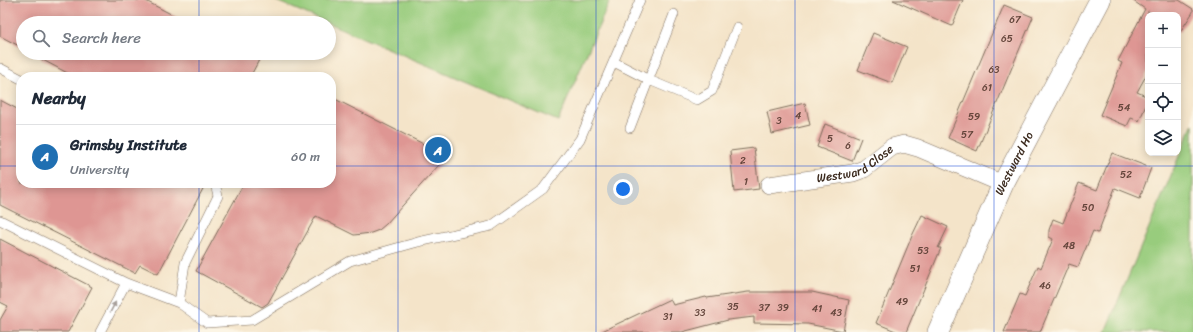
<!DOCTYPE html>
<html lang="en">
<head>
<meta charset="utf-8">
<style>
  body { margin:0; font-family:Sriracha,sans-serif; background:#f6f6f7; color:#1f2937 }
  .controls { position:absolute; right:12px; top:12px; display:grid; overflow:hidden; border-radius:8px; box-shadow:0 2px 10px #0003 }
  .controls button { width:36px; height:36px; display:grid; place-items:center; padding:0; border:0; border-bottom:1px solid #e0e1e3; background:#fff; color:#1f2937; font:20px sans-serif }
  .you { position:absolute; left:623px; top:189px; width:14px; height:14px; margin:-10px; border:3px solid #fff; border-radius:50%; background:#1a73e8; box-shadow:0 0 0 6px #1a73e833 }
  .badge { display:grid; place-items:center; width:26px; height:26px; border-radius:50%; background:#1f6fb2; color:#fff; font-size:13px; font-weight:700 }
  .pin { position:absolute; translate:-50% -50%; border:2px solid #fff; box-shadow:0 1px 4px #0006 }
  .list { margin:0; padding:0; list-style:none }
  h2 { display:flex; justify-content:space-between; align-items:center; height:52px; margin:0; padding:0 16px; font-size:17px }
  h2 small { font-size:13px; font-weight:400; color:#747a83 }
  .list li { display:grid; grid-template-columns:26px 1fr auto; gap:12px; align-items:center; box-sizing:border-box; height:64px; padding:0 16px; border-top:1px solid #e0e1e3 }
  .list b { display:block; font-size:15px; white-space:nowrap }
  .list p { margin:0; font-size:13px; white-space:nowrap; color:#747a83 }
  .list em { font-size:13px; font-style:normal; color:#747a83 }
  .icon { flex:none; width:22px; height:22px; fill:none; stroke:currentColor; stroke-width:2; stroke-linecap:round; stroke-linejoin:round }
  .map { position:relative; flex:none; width:1193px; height:332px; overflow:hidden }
  .search { position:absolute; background:#fff; box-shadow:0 2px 10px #0003; left:16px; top:16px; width:320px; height:44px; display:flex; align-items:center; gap:10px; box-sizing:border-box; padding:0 14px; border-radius:22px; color:#747a83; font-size:15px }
  .panel { position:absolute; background:#fff; box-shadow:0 2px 10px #0003; left:16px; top:72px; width:320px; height:116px; border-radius:16px }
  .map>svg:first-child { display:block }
  .green { fill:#98cc7d; stroke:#6a7b4e }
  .building { fill:#de9693 }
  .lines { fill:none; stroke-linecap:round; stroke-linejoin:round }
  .service-casing { stroke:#7c6b5a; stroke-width:10 }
  .minor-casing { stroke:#7c6b5a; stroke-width:18 }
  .tertiary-casing { stroke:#7c6b5a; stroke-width:22 }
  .service { stroke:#fff; stroke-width:9 }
  .minor { stroke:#fff; stroke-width:17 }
  .tertiary { stroke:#fff; stroke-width:21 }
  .oneway { fill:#a79f9a }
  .grid { fill:none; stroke:#1d4ed8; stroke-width:1; stroke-opacity:0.55 }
  .labels { text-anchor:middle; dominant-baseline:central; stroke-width:3.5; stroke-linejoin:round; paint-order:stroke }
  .number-label { font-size:10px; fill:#64453b }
  .street-label { font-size:12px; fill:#3b2a1e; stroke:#fcf5e5 }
</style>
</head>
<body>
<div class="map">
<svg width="1193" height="332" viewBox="0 0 1193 332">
  <rect width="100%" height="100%" fill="#fcf5e5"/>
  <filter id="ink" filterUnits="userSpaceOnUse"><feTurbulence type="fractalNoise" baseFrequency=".025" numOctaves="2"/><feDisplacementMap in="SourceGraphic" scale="8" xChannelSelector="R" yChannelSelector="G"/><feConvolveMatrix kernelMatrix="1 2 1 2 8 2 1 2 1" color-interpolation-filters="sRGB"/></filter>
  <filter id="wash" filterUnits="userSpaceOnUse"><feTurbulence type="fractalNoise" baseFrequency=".012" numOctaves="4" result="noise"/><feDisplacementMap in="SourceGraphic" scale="16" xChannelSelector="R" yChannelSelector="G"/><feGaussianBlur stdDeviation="0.9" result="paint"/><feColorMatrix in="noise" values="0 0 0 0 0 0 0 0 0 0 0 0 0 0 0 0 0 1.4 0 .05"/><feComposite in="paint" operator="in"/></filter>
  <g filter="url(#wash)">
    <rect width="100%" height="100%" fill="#f4e4c9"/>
    <path class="green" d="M274,0H610L558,121Z
      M1193,124V332H1105L1185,142Z"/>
    <g id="blocks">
      <path class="building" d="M0,0H144L188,23H23V48L0,36Z
        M893,0H963L952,26Z
        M1132,0H1179L1193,9V12L1180,32L1178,30V15H1155L1148,11V72L1137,92L1148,97V101L1139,121L1131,118L1127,126L1100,115L1122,63L1118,61L1145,9Z
        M1004,5L1033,17L977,151L948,138Z
        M873,33L907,47L892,83L858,70Z
        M32,53H246L259,60L250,77H75L41,59L42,58Z
        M331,97L447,156L386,224L379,230L371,233L354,235L316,216L268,303L262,307L196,271L244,183H331Z
        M0,100L21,111V183H206L158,274L140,265L135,273L0,205Z
        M805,103L810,125L772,134L767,112Z
        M825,124L861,138L852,161L817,147Z
        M754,148L759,189L734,192L730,151Z
        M1112,153L1151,168L1140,198L1115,188L1098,233L1093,231L1078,267L1069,264L1040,332H1004L1020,294L1025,296L1038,266L1041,268L1053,239L1049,237V230L1053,219L1063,223L1079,183L1097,190Z
        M922,215L948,227L938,248H941L906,332H898L876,323L912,236Z
        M0,239L92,287L68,332H0V320L8,306L0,302Z
        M748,292H812L849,300L843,331L808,324L754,323V317L728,320L682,332H600L670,299L673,305L706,297L707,298Z"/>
    </g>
  </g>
  <g filter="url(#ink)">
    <use href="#blocks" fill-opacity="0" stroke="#7c6b5a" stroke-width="1"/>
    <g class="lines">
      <g class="service-casing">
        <path id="service" d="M614,62L649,80L697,100L712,91L737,27
          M0,68L21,79
          M630,128L674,14
          M0,220L126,283L179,303L207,323L252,320L350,261L418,242L491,226L543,189L580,139L640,0
          M179,303L185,263L218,196L215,183
          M100,332L126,283"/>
      </g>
      <g class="minor-casing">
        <g id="minor">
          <path id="s1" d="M769,185L853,173L864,169L892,147L904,144L918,148L1003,184"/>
        </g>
      </g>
      <g class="tertiary-casing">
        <g id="tertiary">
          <path id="s2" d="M938,332L1003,184L1100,0"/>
        </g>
      </g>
      <use href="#service" class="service"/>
      <use href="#minor" class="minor"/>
      <use href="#tertiary" class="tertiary"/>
    </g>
    <defs><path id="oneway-solid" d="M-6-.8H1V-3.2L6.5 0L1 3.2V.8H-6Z"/></defs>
    <use class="oneway" href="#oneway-solid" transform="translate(113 307) rotate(-62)"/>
  </g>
  <path class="grid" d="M199,0V23M398,0V332M596,0V332M795,0V332M994,0V332M199,53V77M0,166H21M331,166H1193M199,183V332"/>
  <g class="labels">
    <g class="number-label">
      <text x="1015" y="20">67</text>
      <text x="1007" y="39">65</text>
      <text x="994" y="70">63</text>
      <text x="987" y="88">61</text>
      <text x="1124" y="108">54</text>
      <text x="798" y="116">4</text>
      <text x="974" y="117">59</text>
      <text x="779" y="121">3</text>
      <text x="967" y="135">57</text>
      <text x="830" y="139">5</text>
      <text x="848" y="146">6</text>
      <text x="743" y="161">2</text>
      <text x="1126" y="175">52</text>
      <text x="746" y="182">1</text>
      <text x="1088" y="208">50</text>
      <text x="1069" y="246">48</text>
      <text x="923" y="251">53</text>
      <text x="915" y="269">51</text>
      <text x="1045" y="286">46</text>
      <text x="902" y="302">49</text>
      <text x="733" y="307">35</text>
      <text x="764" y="308">37</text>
      <text x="783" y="308">39</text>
      <text x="817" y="309">41</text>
      <text x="700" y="313">33</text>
      <text x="836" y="313">43</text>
      <text x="668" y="317">31</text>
    </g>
    <g class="street-label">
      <text stroke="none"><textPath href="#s1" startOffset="90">Westward Close</textPath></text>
      <text stroke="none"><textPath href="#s2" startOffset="185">Westward Ho</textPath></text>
    </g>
  </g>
</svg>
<div class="controls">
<button>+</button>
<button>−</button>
<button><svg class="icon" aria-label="locate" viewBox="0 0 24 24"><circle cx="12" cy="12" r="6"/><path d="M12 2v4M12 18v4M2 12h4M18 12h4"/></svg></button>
<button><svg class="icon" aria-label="layers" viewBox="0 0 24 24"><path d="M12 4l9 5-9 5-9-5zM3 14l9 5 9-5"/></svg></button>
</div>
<div class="you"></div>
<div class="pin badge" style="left:438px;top:150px">A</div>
<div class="search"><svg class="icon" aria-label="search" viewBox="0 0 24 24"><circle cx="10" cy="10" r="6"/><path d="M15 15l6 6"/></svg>Search here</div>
<section class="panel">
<h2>Nearby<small></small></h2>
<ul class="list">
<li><span class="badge">A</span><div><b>Grimsby Institute</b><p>University</p></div><em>60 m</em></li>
</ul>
</section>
</div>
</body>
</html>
